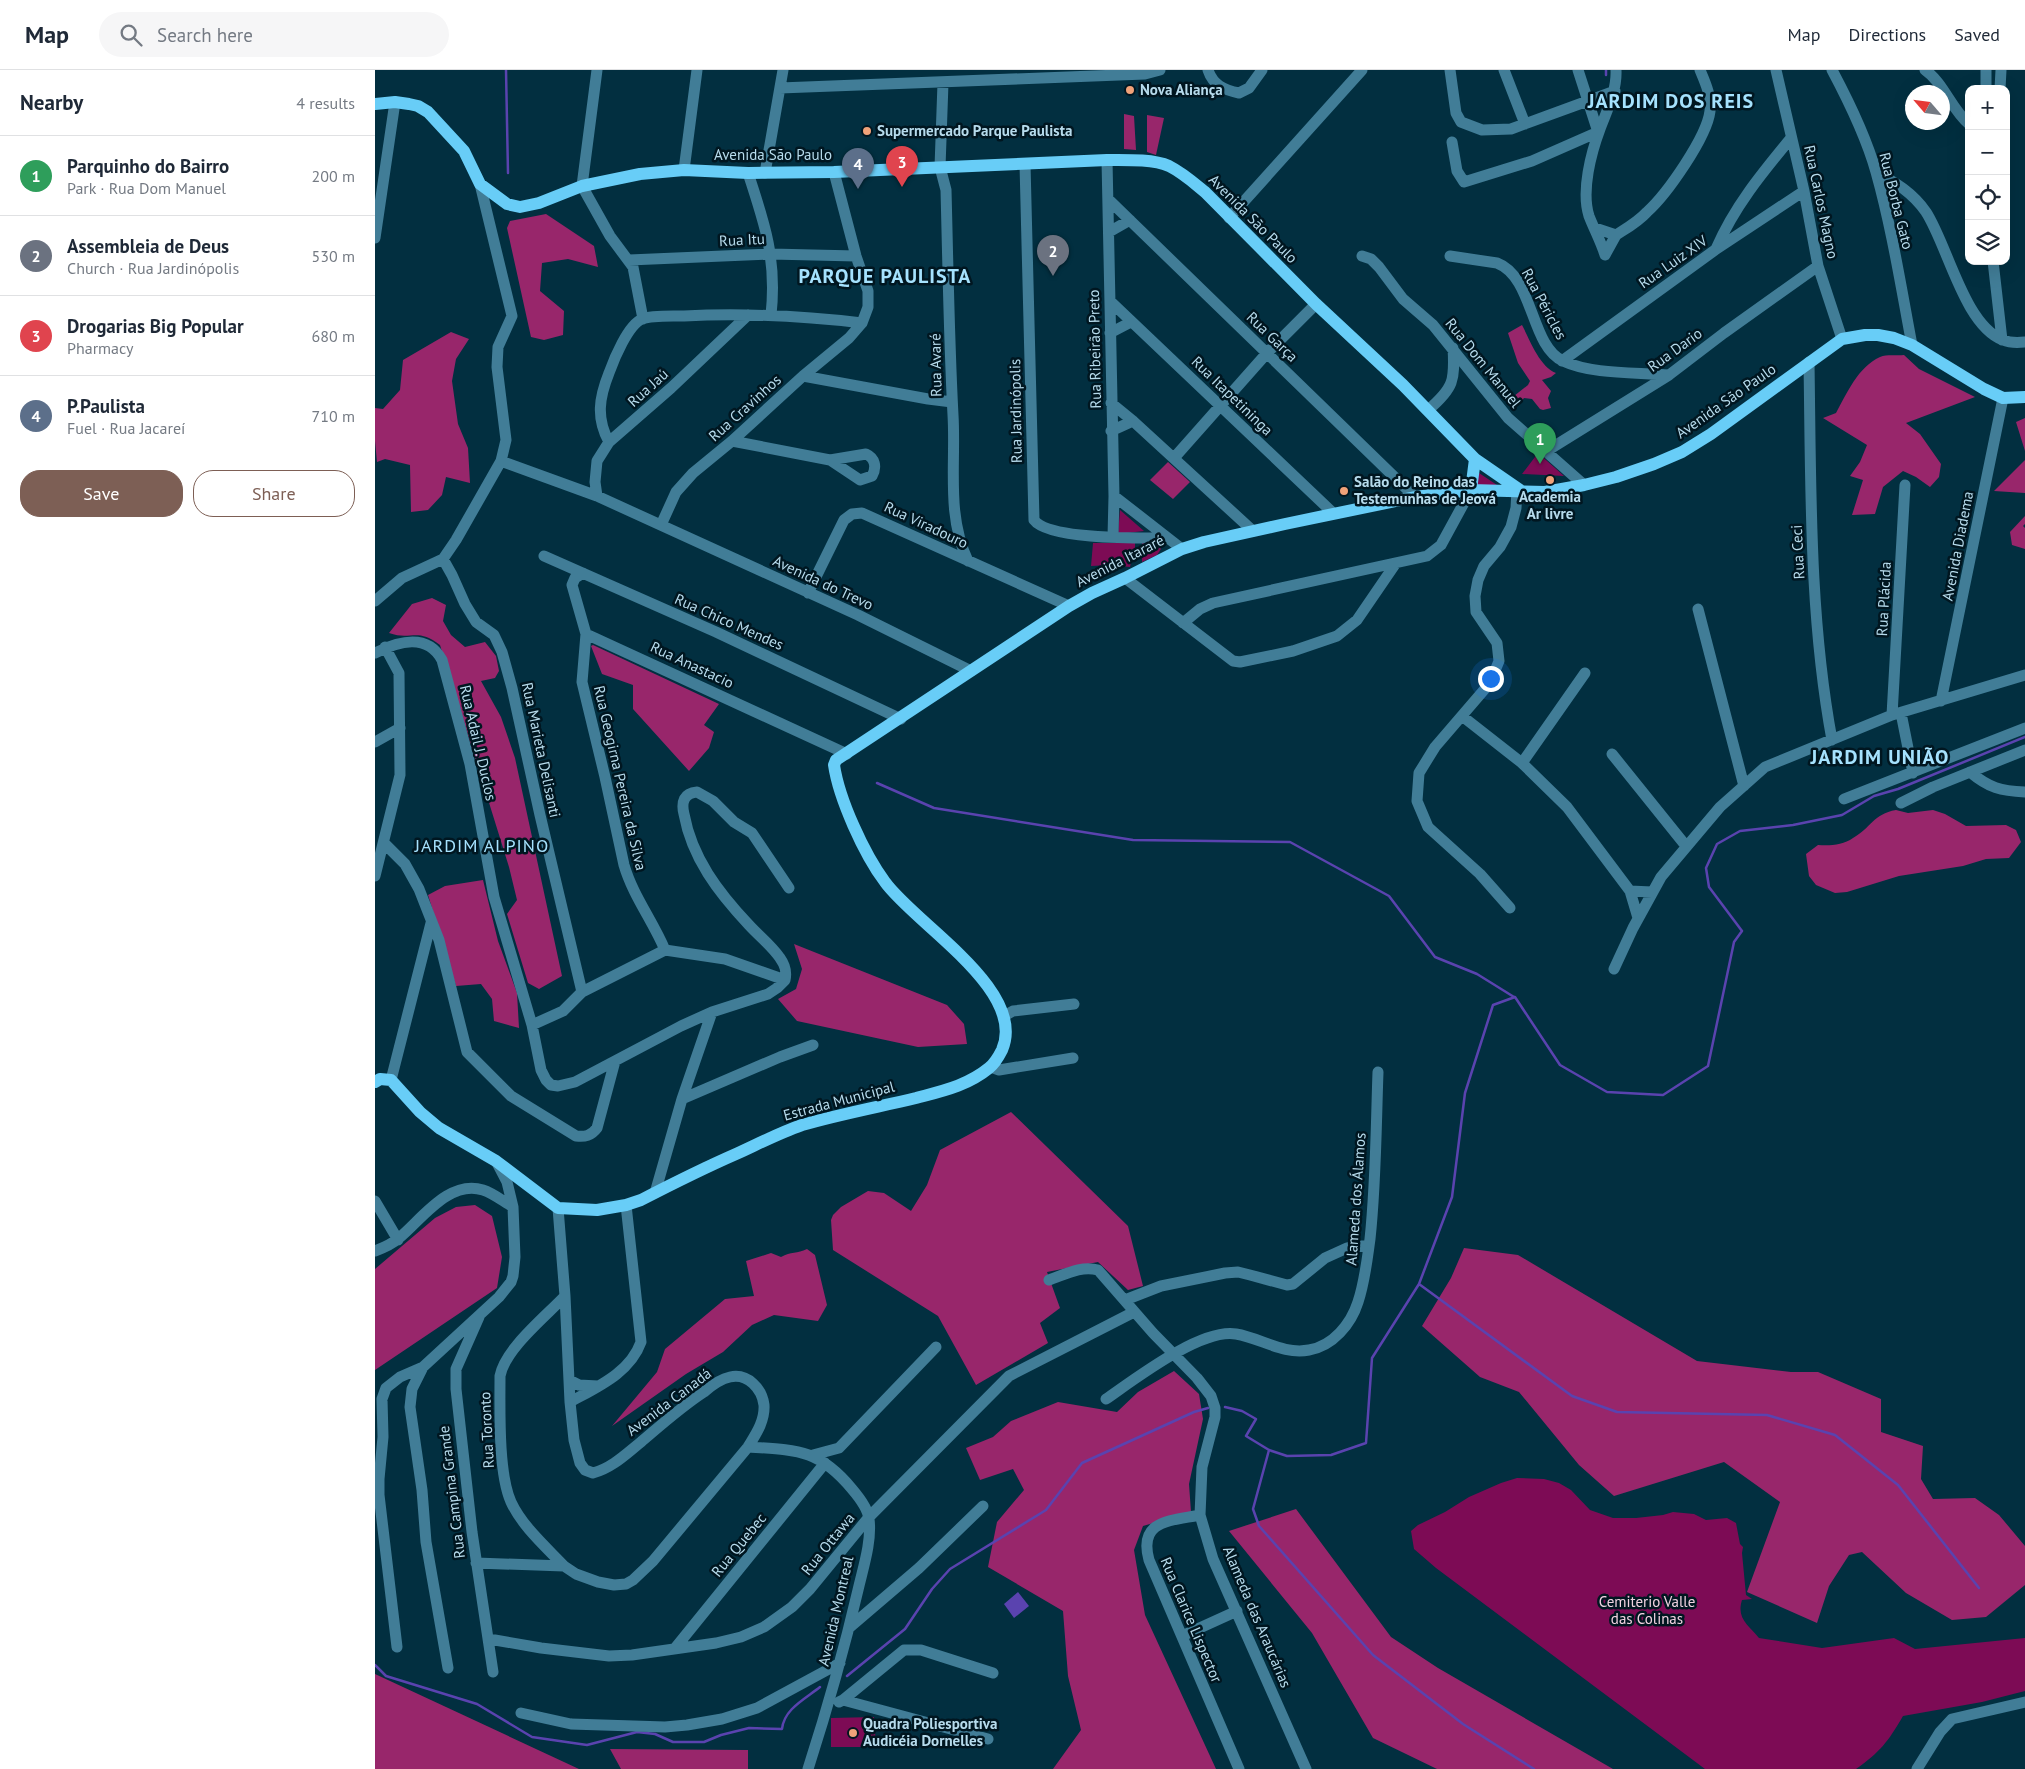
<!DOCTYPE html>
<html lang="en">
<head>
<meta charset="utf-8">
<style>
  :root { --surface:#fff; --page:#f6f6f7; --text:#1f2937; --muted:#747a83; --line:#e0e1e3; --accent:#7d5f55 }
  body { margin:0; font-family:"PT Sans",sans-serif; background:var(--page); color:var(--text) }
  .controls { position:absolute; right:15px; top:15px; display:grid; overflow:hidden; border-radius:10px; box-shadow:0 5px 20px #0002 }
  .controls button { width:45px; height:45px; display:grid; place-items:center; padding:0; border:0; border-bottom:1px solid var(--line); background:var(--surface); color:var(--text); font:25px sans-serif }
  .compass { position:absolute; left:1530px; top:15px; width:45px; height:45px; border-radius:50%; background:var(--surface); box-shadow:0 5px 20px #0002; rotate:298deg }
  .you { position:absolute; left:1115px; top:608px; width:18px; height:18px; margin:-12px; border:4px solid #fff; border-radius:50%; background:#1a73e8; box-shadow:0 0 0 8px #1a73e833 }
  .badge { display:grid; place-items:center; width:32px; height:32px; border-radius:50%; background:var(--accent); color:#fff; font-size:16px; font-weight:700 }
  .pin { position:absolute; translate:-50% -41px; filter:drop-shadow(0 1px 2px #0008) }
  .pin::after { content:''; position:absolute; top:26px; width:18px; height:15px; background:inherit; clip-path:polygon(0 0,100% 0,50% 100%) }
  .list { margin:0; padding:0; list-style:none }
  h2 { display:flex; justify-content:space-between; align-items:center; height:65px; margin:0; padding:0 20px; font-size:21px }
  h2 small { font-size:16px; font-weight:400; color:var(--muted) }
  .list li { display:grid; grid-template-columns:32px 1fr auto; gap:15px; align-items:center; box-sizing:border-box; height:80px; padding:0 20px; border-top:1px solid var(--line) }
  .list b { display:block; font-size:19px; white-space:nowrap }
  .list p { margin:0; font-size:16px; white-space:nowrap; color:var(--muted) }
  .list em { font-size:16px; font-style:normal; color:var(--muted) }
  .actions { display:flex; gap:10px; padding:15px 20px }
  .actions a { flex:1; padding:11px 0; border:1px solid var(--accent); border-radius:20px; text-align:center; font-size:18px; color:var(--accent) }
  .actions .main { background:var(--accent); color:#fff }
  .icon { flex:none; width:28px; height:28px; fill:none; stroke:currentColor; stroke-width:2; stroke-linecap:round; stroke-linejoin:round }
  .map { position:relative; flex:none; width:1650px; height:1699px; overflow:hidden }
  header { display:flex; align-items:center; gap:30px; box-sizing:border-box; height:70px; padding:0 25px; background:var(--surface); border-bottom:1px solid var(--line) }
  header strong { font-size:24px }
  nav { display:flex; gap:28px; margin-inline-start:auto; font-size:18px }
  .search { width:350px; height:45px; background:var(--page); display:flex; align-items:center; gap:12px; box-sizing:border-box; padding:0 18px; border-radius:28px; color:var(--muted); font-size:19px }
  main { display:flex }
  aside { flex:1; background:var(--surface) }
  .map>svg:first-child { display:block }
  .green { fill:#7d0b55 }
  .forest { fill:#98266b }
  .water { fill:#5a43af }
  .lines { fill:none; stroke-linecap:round; stroke-linejoin:round }
  .stream { stroke:#5a43af; stroke-width:2.5 }
  .minor { stroke:#417d97; stroke-width:11 }
  .major { stroke:#68cdf7; stroke-width:12 }
  .poi-dot { fill:#f0a279; stroke:#001620; stroke-width:2 }
  .labels { text-anchor:middle; stroke-width:5; stroke-linejoin:round; paint-order:stroke }
  .poi-label { font-size:15px; font-weight:bold; fill:#b6dbec; stroke:#001620; text-anchor:start }
  .street-label { font-size:15px; fill:#b6dbec; stroke:#001620 }
  .park-label { font-size:15px; fill:#f1d3e1; stroke:#001620 }
  .quarter-label { font-size:18px; letter-spacing:1px; fill:#a5e2fe; stroke:#001620 }
  .district-label { font-size:20px; font-weight:bold; letter-spacing:1px; fill:#a5e2fe; stroke:#001620 }
</style>
</head>
<body>
<header>
<strong>Map</strong>
<div class="search"><svg class="icon" aria-label="search" viewBox="0 0 24 24"><circle cx="10" cy="10" r="6"/><path d="M15 15l6 6"/></svg>Search here</div>
<nav><a>Map</a><a>Directions</a><a>Saved</a></nav>
</header>
<main>
<aside>
<h2>Nearby<small>4 results</small></h2>
<ul class="list">
<li><span class="badge" style="background:#2e9e5b">1</span><div><b>Parquinho do Bairro</b><p>Park · Rua Dom Manuel</p></div><em>200 m</em></li>
<li><span class="badge" style="background:#6b7280">2</span><div><b>Assembleia de Deus</b><p>Church · Rua Jardinópolis</p></div><em>530 m</em></li>
<li><span class="badge" style="background:#e0444e">3</span><div><b>Drogarias Big Popular</b><p>Pharmacy</p></div><em>680 m</em></li>
<li><span class="badge" style="background:#5c6f8a">4</span><div><b>P.Paulista</b><p>Fuel · Rua Jacareí</p></div><em>710 m</em></li>
</ul>
<div class="actions"><a class="main">Save</a><a>Share</a></div>
</aside>
<div class="map">
<svg width="1650" height="1699" viewBox="0 0 1650 1699">
  <rect width="100%" height="100%" fill="#022f40"/>
  <path class="green" d="M1163,383L1189,406L1147,404Z
    M1101,401L1122,415L1101,418Z
    M745,440L769,461L743,464Z
    M767,472L785,476L786,479L782,485L767,492Z
    M718,473H760V492H756L755,497L736,495L716,496Z
    M1142,1408L1169,1409L1184,1413L1196,1420L1215,1440L1238,1448H1261L1288,1445L1298,1442L1319,1444L1331,1450L1352,1448L1361,1453L1365,1474L1368,1477L1367,1483L1371,1525L1377,1529L1367,1530C1361,1549 1374,1555 1384,1568L1447,1578L1519,1568L1540,1579L1650,1568V1621L1607,1632L1528,1646C1513,1672 1505,1682 1481,1699H1330L1061,1498L1039,1479L1036,1461L1043,1455L1070,1442L1094,1427L1126,1413Z
    M499,1647L501,1677H456V1648Z"/>
  <path class="forest" d="M749,44L759,46L761,80L749,79Z
    M772,45L789,48L781,85L772,82Z
    M171,144L219,176L223,197L193,189L167,193L165,221L189,241L188,265L169,270L156,267L132,158L135,151Z
    M1147,255C1155,270 1164,296 1181,303L1176,307L1167,310L1176,321L1173,328L1176,338L1168,340L1165,339L1157,329L1149,328L1145,333L1140,331L1139,326L1153,315L1155,311L1143,293L1133,263Z
    M76,262L94,269L81,289L77,311L83,354L93,378L95,413L71,407L67,425L53,440L36,442L35,395L10,389L2,392L0,371V338L8,339L25,320L28,290Z
    M1529,285L1544,299L1600,327L1531,353L1545,364L1566,394L1564,407L1555,417L1541,407L1528,401L1508,417L1500,444L1477,445L1488,410L1475,406L1485,392L1492,375L1448,348L1461,343C1472,323 1483,297 1505,287C1512,284 1522,286 1529,285Z
    M1650,348V381L1641,352Z
    M1650,390V423L1619,421Z
    M793,392L815,412L798,429L775,410Z
    M1650,446V454L1648,456L1650,458V479L1637,475L1635,462Z
    M57,528L71,535L68,551L76,565L90,577L110,572L121,586L124,601L120,608L106,611L126,647L140,688L187,906L164,919L153,913L132,844L142,830L134,797L65,575C42,557 36,571 14,563L37,534Z
    M218,575L344,634L329,655L339,662L334,678L314,701L258,639V615L227,604L216,576Z
    M1521,740L1533,743L1558,740L1570,744L1591,756L1631,755L1641,760L1646,772L1634,788L1611,789L1588,796L1524,806L1472,822L1460,823L1441,815L1434,806L1431,784L1443,775C1455,776 1468,775 1478,768C1496,758 1498,744 1521,740Z
    M108,810L123,871L142,923L144,958L119,951L117,929L106,914L81,916L53,825L70,816Z
    M419,874L572,935L589,954L592,974L543,977L422,951L403,929L421,919L427,899Z
    M636,1042L753,1156L768,1216L753,1220L723,1192L672,1202L685,1238L665,1253L673,1273L601,1315L563,1246L458,1180L456,1150L458,1145L466,1137L493,1121L509,1123L536,1141L552,1115L565,1080Z
    M100,1135L117,1146L127,1187L122,1218L0,1300V1199L60,1148L81,1137Z
    M1089,1178L1143,1185L1322,1291L1416,1302H1443L1506,1329V1362L1548,1376L1546,1409L1558,1429L1600,1428L1624,1445L1650,1476V1515L1611,1547L1577,1550L1531,1523L1487,1482L1474,1485L1454,1516L1442,1553L1372,1522L1405,1432L1349,1392L1239,1426L1204,1395L1144,1322L1105,1307L1047,1256L1076,1208Z
    M432,1179L440,1185L452,1235L443,1251L399,1245L377,1255L348,1282L311,1304L237,1356L282,1302L290,1279L350,1229L379,1226L371,1191L396,1183L406,1187C416,1181 422,1184 432,1179Z
    M799,1301L824,1324L828,1349L814,1414L816,1442L768,1456L759,1480L770,1545L841,1699H678L706,1660L693,1606L688,1541L613,1497L622,1452L649,1420L638,1399L605,1410L591,1378L618,1367L636,1351L683,1332L742,1342L763,1322Z
    M921,1439L1016,1567L1063,1598L1238,1699H1062L998,1668L937,1563L854,1461Z
    M0,1604L204,1699H0Z
    M235,1679L373,1680V1699H246Z"/>
  <path class="water" d="M643,1522L654,1536L639,1548L629,1534Z"/>
  <g class="lines">
    <path class="stream" d="M131,0L133,103
      M1231,0V5
      M502,713L559,738L758,770L915,772L1014,826L1060,887L1102,904L1139,927
      M1044,1214L1197,1326L1242,1342L1392,1345L1460,1365L1523,1415L1604,1518
      M850,1337L867,1341L881,1349L871,1366L894,1380L912,1386L956,1385L991,1373L997,1288L1044,1214L1077,1127L1090,1023L1118,935L1140,927L1185,995L1232,1022L1288,1025L1333,996L1359,872L1367,861L1334,817L1331,798L1342,774L1365,761L1418,755L1467,745L1499,726L1523,719L1650,667
      M894,1380L878,1439L884,1456L998,1585L1088,1654L1159,1699
      M0,1595L11,1606L102,1634L157,1667L212,1675L262,1662L280,1664L298,1672H329L346,1665L374,1658L407,1659C409,1639 430,1629 445,1617
      M472,1606L530,1559L557,1519L575,1499L671,1440L707,1393L819,1342L833,1338"/>
    <path class="minor" d="M222,0L207,116L235,166L258,197L268,249
      M833,0C838,15 849,20 864,23L874,18L887,0
      M1075,0L1081,43L1086,52L1107,60L1136,59L1240,21
      M1129,0L1150,54
      M1203,0L1223,62
      M1401,0L1429,121L1443,196L1467,269
      M1457,0C1473,30 1492,70 1501,102C1517,159 1526,217 1537,275
      M1550,0C1569,13 1576,39 1594,54
      M568,13L565,97L571,120C573,195 574,270 578,345C581,394 571,445 593,491
      M405,18L770,4L785,0
      M1611,19V0
      M1625,19L1626,0
      M1077,72L1082,101L1089,112L1157,91L1223,62
      M732,90L739,426L738,467
      M650,94L659,450C674,470 766,468 792,468
      M309,100L322,0
      M1501,102C1520,112 1538,123 1551,142C1573,176 1589,255 1628,270C1635,273 1642,273 1650,272
      M373,103C390,154 402,190 396,245
      M390,103L408,0
      M733,129L1040,427
      M854,148L987,0
      M1220,158L1241,165C1252,158 1263,152 1272,142C1292,124 1332,67 1335,41C1337,27 1330,12 1325,0
      M734,162L755,150
      M0,168L20,32
      M1341,179C1359,137 1387,103 1416,68
      M1230,185C1226,172 1219,159 1214,146C1206,121 1216,83 1225,59C1232,40 1242,21 1241,0
      M1230,185L1241,165
      M987,186L996,189L1004,197L1028,229L1058,255L1133,348L1209,415
      M1075,186L1122,193C1159,207 1155,276 1188,291C1218,305 1262,302 1294,305
      M254,190L396,184L481,186
      M1618,191L1627,270
      M735,231L958,443
      M735,263L756,252
      M1187,291L1340,180L1429,121
      M1434,292C1436,418 1434,546 1457,670
      M428,306L553,329L577,332
      M736,333L758,351L878,461
      M1053,340C1079,318 1080,310 1078,278
      M736,361L758,351
      M357,371L455,390L491,384C500,388 502,397 497,406L485,410L455,390
      M234,372C221,348 224,328 234,303C239,289 253,255 267,249C277,245 298,246 309,246C369,243 428,246 487,253
      M1170,382L1294,305L1349,263L1443,196
      M799,388L892,283L941,234
      M126,391L222,426L483,545L596,601
      M222,426L220,412L222,391L234,372L296,318L373,245
      M739,426L807,479
      M286,455L301,422L318,403L357,371L428,306L474,268L487,253L493,237V221L481,186L459,102
      M169,486L341,562L526,649
      M68,489L77,505L90,534L101,552L119,565L127,582L137,618L165,745L207,922
      M208,503L200,508L197,515L211,564L472,684
      M750,508L858,591L865,592L918,581L962,566L982,550L1021,493
      M433,523L469,450L477,444L487,443L694,536
      M0,531L27,508L68,489L81,470L126,391L131,370L122,297L123,277L137,246L105,114
      M1323,539L1369,716
      M808,553L825,539L838,533L1052,486L1066,475L1096,420
      M211,564L207,612L230,707L249,795C258,826 278,851 290,880
      M0,583C24,571 52,563 67,590L95,694L119,827L157,955L166,1000L171,1010L176,1015L183,1016L200,1012L306,956L337,942L393,924L402,918L410,910
      M1566,631L1628,328
      M1526,643L1538,703
      M1517,645L1530,415
      M1087,646L1147,693L1192,737L1255,821
      M0,672L25,658
      M1237,684L1311,776
      M1147,693L1210,603
      M1595,702C1614,718 1626,721 1650,722
      M1469,729L1650,658
      M1526,733L1558,717L1650,680
      M9,773L30,794L44,819L64,870L92,982L136,1026L201,1066C210,1067 216,1066 222,1058L240,991
      M0,806L25,705L24,603L10,577
      M1135,838L1105,804L1053,757L1042,731L1044,703L1060,677L1115,613L1124,591L1122,573L1101,542L1100,526L1103,510L1109,496L1125,477L1136,457L1141,438L1142,420
      M1263,848L1255,821L1277,822
      M290,880L350,889L410,910
      M1239,899L1258,858L1286,807L1345,737L1390,697L1517,645L1650,605
      M410,910C412,901 410,895 405,888C397,876 384,866 374,855C343,822 317,788 309,744C306,732 309,723 322,722L338,731L359,752L377,763L414,818
      M629,946L638,941L699,934
      M157,955L188,941L207,922L290,880
      M616,997L624,1000L698,988
      M16,1010L56,853
      M307,1029L405,987L438,975
      M280,1123L307,1029L337,942
      M0,1131L23,1170
      M0,1181C8,1178 17,1174 24,1168C46,1150 74,1109 108,1120C118,1123 129,1132 138,1137
      M674,1210C689,1205 706,1195 723,1200L778,1263L822,1308L836,1326L840,1338V1347L827,1397L825,1445L838,1489L931,1699
      M750,1230L786,1216L850,1203L863,1202L875,1205L912,1215L918,1214L950,1188L972,1178L994,1175
      M104,1247L81,1299V1319L97,1462L118,1602
      M48,1297L37,1319L35,1337L47,1420L51,1472L73,1598
      M194,1310L204,1315L223,1316
      M731,1329C760,1309 826,1258 861,1264C886,1268 908,1285 934,1280C958,1276 976,1254 983,1232C990,1211 992,1190 995,1169C1001,1113 1001,1057 1003,1002
      M195,1332C222,1317 255,1303 266,1272L251,1135
      M373,1377C422,1380 444,1379 477,1419C483,1426 493,1439 494,1449C497,1471 488,1498 483,1520C469,1580 452,1640 433,1699
      M438,1385L464,1378L561,1277
      M825,1445C795,1451 763,1450 774,1490L864,1699
      M101,1493L189,1496L201,1504L223,1512L239,1515L251,1514L258,1510L278,1491L373,1377C381,1364 390,1351 389,1335C387,1319 373,1303 355,1307C345,1309 336,1316 329,1322C306,1337 286,1355 266,1372C251,1384 237,1398 218,1403L210,1400L205,1393L199,1370L195,1332L190,1226L183,1138
      M189,1496C171,1477 147,1456 136,1432C123,1403 125,1339 125,1306C130,1279 170,1247 190,1226
      M475,1557L544,1498L608,1436
      M807,1566L862,1541
      M114,1569L166,1578L234,1586L257,1585L341,1573L366,1567L389,1557L417,1537L435,1519L494,1447L634,1306L759,1242
      M22,1577L4,1425V1409L8,1367L7,1329L11,1318L25,1307L48,1297L124,1227L136,1212L138,1206L140,1187L138,1137L132,1112L121,1091
      M301,1577L450,1393
      M468,1630L529,1580H546L618,1603
      M464,1632L468,1630L613,1669
      M146,1643L196,1654L290,1657L312,1655L347,1649L382,1638L465,1593
      M1542,1699L1565,1662L1577,1649L1650,1632"/>
    <path class="major" d="M0,34L20,32L34,34L43,36L53,42L89,81L105,114L132,134L145,137L164,133L207,116L265,104L309,100L373,103L459,102L732,90C750,90 778,89 794,96C808,103 819,113 830,122L941,234L1028,315L1100,389L1145,420
      M1096,420L1100,389
      M0,1012L5,1009L16,1010L45,1042L64,1058L121,1091L183,1138L222,1140L251,1135L266,1130C297,1114 329,1098 361,1084C383,1074 404,1063 427,1055C465,1044 503,1037 541,1028C567,1021 592,1016 614,998C619,994 624,986 627,980C653,920 540,854 510,812C489,784 464,729 459,695L461,690L694,536L717,523L750,508L807,479L829,472L910,454L1040,427L1096,420L1170,422L1209,415L1241,407L1279,394L1307,382L1336,364L1467,269L1490,265H1503L1519,268L1537,275L1609,319L1628,328L1650,327"/>
  </g>
  <g class="poi-dot">
    <circle cx="755" cy="20" r="5"/>
    <circle cx="492" cy="61" r="5"/>
    <circle cx="1175" cy="410" r="5"/>
    <circle cx="969" cy="421" r="5"/>
    <circle cx="478" cy="1663" r="5"/>
  </g>
  <g class="labels">
    <g class="poi-label">
      <text x="765" y="25">Nova Aliança</text>
      <text x="502" y="66">Supermercado Parque Paulista</text>
      <text x="979" y="417">Salão do Reino das<tspan x="979" dy="17">Testemunhas de Jeová</tspan></text>
      <text x="1175" y="432" text-anchor="middle">Academia<tspan x="1175" dy="17">Ar livre</tspan></text>
      <text x="488" y="1659">Quadra Poliesportiva<tspan x="488" dy="17">Audicéia Dornelles</tspan></text>
    </g>
    <g class="street-label">
      <text x="398" y="90">Avenida São Paulo</text>
      <text transform="translate(1521 131) rotate(76)" y="5">Rua Borba Gato</text>
      <text transform="translate(1446 132) rotate(78)" y="5">Rua Carlos Magno</text>
      <text transform="translate(878 149) rotate(45)" y="5">Avenida São Paulo</text>
      <text transform="translate(367 170) rotate(-3)" y="5">Rua Itu</text>
      <text transform="translate(1298 192) rotate(-35)" y="5">Rua Luiz XIV</text>
      <text transform="translate(1169 234) rotate(62)" y="5">Rua Péricles</text>
      <text transform="translate(897 267) rotate(44)" y="5">Rua Garça</text>
      <text transform="translate(720 279) rotate(-91)" y="5">Rua Ribeirão Preto</text>
      <text transform="translate(1300 280) rotate(-36)" y="5">Rua Dario</text>
      <text transform="translate(1108 293) rotate(51)" y="5">Rua Dom Manuel</text>
      <text transform="translate(561 295) rotate(-91)" y="5">Rua Avaré</text>
      <text transform="translate(273 318) rotate(-42)" y="5">Rua Jaú</text>
      <text transform="translate(857 326) rotate(44)" y="5">Rua Itapetininga</text>
      <text transform="translate(1351 331) rotate(-35)" y="5">Avenida São Paulo</text>
      <text transform="translate(370 338) rotate(-42)" y="5">Rua Cravinhos</text>
      <text transform="translate(641 341) rotate(-91)" y="5">Rua Jardinópolis</text>
      <text transform="translate(551 455) rotate(25)" y="5">Rua Viradouro</text>
      <text transform="translate(1583 476) rotate(-79)" y="5">Avenida Diadema</text>
      <text transform="translate(1423 482) rotate(-93)" y="5">Rua Ceci</text>
      <text transform="translate(745 491) rotate(-27)" y="5">Avenida Itararé</text>
      <text transform="translate(448 513) rotate(25)" y="5">Avenida do Trevo</text>
      <text transform="translate(1509 529) rotate(-87)" y="5">Rua Plácida</text>
      <text transform="translate(354 552) rotate(24)" y="5">Rua Chico Mendes</text>
      <text transform="translate(317 595) rotate(25)" y="5">Rua Anastacio</text>
      <text transform="translate(103 673) rotate(77)" y="5">Rua Adail J. Duclos</text>
      <text transform="translate(166 680) rotate(78)" y="5">Rua Marieta Delisanti</text>
      <text transform="translate(245 708) rotate(77)" y="5">Rua Geogirna Pereira da Silva</text>
      <text transform="translate(464 1031) rotate(-15)" y="5">Estrada Municipal</text>
      <text transform="translate(981 1129) rotate(-86)" y="5">Alameda dos Álamos</text>
      <text transform="translate(294 1332) rotate(-37)" y="5">Avenida Canadá</text>
      <text transform="translate(112 1360) rotate(-93)" y="5">Rua Toronto</text>
      <text transform="translate(77 1422) rotate(-97)" y="5">Rua Campina Grande</text>
      <text transform="translate(453 1474) rotate(-51)" y="5">Rua Ottawa</text>
      <text transform="translate(364 1475) rotate(-51)" y="5">Rua Quebec</text>
      <text transform="translate(461 1541) rotate(-77)" y="5">Avenida Montreal</text>
      <text transform="translate(882 1547) rotate(67)" y="5">Alameda das Araucárias</text>
      <text transform="translate(816 1550) rotate(67)" y="5">Rua Clarice Lispector</text>
    </g>
    <g class="park-label">
      <text x="1272" y="1537">Cemiterio Valle<tspan x="1272" dy="17">das Colinas</tspan></text>
    </g>
    <g class="quarter-label">
      <text x="107" y="782">JARDIM ALPINO</text>
    </g>
    <g class="district-label">
      <text x="1296" y="38">JARDIM DOS REIS</text>
      <text x="510" y="213">PARQUE PAULISTA</text>
      <text x="1505" y="694">JARDIM UNIÃO</text>
    </g>
  </g>
</svg>
<div class="controls">
<button>+</button>
<button>−</button>
<button><svg class="icon" aria-label="locate" viewBox="0 0 24 24"><circle cx="12" cy="12" r="6"/><path d="M12 2v4M12 18v4M2 12h4M18 12h4"/></svg></button>
<button><svg class="icon" aria-label="layers" viewBox="0 0 24 24"><path d="M12 4l9 5-9 5-9-5zM3 14l9 5 9-5"/></svg></button>
</div>
<svg class="compass" viewBox="-18 -18 36 36"><path d="M0-13l5 13h-10z" fill="#e53935"/><path d="M0 13l5-13h-10z" fill="#747a83"/></svg>
<div class="you"></div>
<div class="pin badge" style="left:1165px;top:394px;background:#2e9e5b">1</div>
<div class="pin badge" style="left:678px;top:206px;background:#6b7280">2</div>
<div class="pin badge" style="left:527px;top:117px;background:#e0444e">3</div>
<div class="pin badge" style="left:483px;top:119px;background:#5c6f8a">4</div>
</div>
</main>
</body>
</html>
